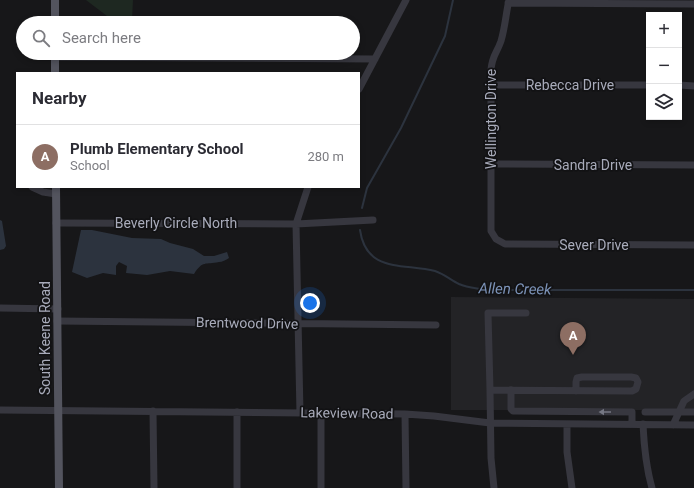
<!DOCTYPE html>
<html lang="en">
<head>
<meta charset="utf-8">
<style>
  :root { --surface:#fff; --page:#f7f7f7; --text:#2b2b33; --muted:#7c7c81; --line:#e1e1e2; --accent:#8a792e }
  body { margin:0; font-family:Roboto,sans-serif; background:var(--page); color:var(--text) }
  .controls { position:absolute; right:12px; top:12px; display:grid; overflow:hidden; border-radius:0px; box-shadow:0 2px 6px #0003 }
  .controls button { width:36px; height:36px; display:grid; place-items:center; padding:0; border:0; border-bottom:1px solid var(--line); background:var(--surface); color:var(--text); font:20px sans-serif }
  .you { position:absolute; left:310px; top:303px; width:14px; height:14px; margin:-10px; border:3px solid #fff; border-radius:50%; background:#1a73e8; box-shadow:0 0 0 6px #1a73e833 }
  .badge { display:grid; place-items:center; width:26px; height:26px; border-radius:50%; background:var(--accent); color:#fff; font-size:13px; font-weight:700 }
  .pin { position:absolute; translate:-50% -33px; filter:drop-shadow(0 1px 2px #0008) }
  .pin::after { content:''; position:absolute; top:21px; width:14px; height:12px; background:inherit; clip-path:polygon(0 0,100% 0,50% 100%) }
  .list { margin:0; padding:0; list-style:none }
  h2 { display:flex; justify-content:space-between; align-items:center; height:52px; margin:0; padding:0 16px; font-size:17px }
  h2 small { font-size:13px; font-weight:400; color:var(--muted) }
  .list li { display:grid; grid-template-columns:26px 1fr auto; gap:12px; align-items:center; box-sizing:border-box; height:64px; padding:0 16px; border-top:1px solid var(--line) }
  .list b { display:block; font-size:15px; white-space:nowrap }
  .list p { margin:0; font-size:13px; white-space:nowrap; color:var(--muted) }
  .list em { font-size:13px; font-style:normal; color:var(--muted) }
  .icon { flex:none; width:22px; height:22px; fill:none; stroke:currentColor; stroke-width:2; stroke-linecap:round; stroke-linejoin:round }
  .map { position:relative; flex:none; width:694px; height:488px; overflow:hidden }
  .search { position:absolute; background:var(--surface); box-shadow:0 2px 6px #0003; left:16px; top:16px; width:344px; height:44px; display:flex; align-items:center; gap:10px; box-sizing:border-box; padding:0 14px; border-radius:22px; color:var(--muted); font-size:15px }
  .panel { position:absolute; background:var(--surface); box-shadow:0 2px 6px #0003; left:16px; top:72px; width:344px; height:116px; border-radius:0px }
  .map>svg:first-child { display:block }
  .built { fill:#232326 }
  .green { fill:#1e2821 }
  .water { fill:#2c333e }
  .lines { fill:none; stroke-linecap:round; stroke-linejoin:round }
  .stream { stroke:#2c333e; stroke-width:2 }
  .minor { stroke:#37373f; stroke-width:7 }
  .major { stroke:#53545e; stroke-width:8 }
  .oneway { fill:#757783 }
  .labels { text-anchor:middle; stroke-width:3.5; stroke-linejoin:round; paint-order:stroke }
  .street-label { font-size:14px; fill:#a8abba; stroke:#121214 }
  .water-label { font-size:15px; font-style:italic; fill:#7c93b8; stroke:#121214 }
</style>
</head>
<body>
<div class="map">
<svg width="694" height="488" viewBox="0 0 694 488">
  <rect width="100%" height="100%" fill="#171719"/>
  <path class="built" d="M451,297L694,299V410H451Z"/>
  <path class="green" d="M86,0H133L132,21L107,16Z"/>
  <path class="water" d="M0,220L2,221L6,246L4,249L0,250Z
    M81,230H92L132,238L161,239L170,243L193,249L204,256H214L227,252L229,258C226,260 222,262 219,262C205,265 203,260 194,274L170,271L147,275L126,273L127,266L119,262L116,266V275L103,273L87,278L72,272Z"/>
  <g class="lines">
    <path class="stream" d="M362,208L367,188L401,128L445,36L453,0
      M360,230C366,273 403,263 435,271C444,274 451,280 459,284C468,288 477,288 486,290H694"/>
    <path class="minor" d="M509,0C506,13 505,28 501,41C497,53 492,55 491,70V231L496,239L505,244L694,245
      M508,3L694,4
      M55,57L375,59
      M491,85H649
      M679,85L694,86
      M359,89L406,0
      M491,164L694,165
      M32,187L43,192L56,194
      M56,223L296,224L373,220
      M0,308L58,309
      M57,321L436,325
      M490,390L488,313H526
      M511,390V409L513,411L632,412V424
      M0,410L405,414L434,416L490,423L694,425
      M153,411L154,488
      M237,412V488
      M645,412H679L684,401L694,394
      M300,413L296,224L308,187
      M321,413V488
      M405,414L406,488
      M567,424V452L572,488
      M643,424C644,446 646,467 652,488
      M673,425L679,412H694
      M494,488L491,458L490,390C537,390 584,391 632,391L636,389L638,382L636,378L631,377H582L577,378L576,382V391"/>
    <path class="major" d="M55,0V23
      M55,53V73
      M56,187L59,488"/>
  </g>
  <defs><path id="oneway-solid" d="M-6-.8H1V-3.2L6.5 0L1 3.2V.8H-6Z"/></defs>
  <use class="oneway" href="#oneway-solid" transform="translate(605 412) rotate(-180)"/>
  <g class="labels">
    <g class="street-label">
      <text x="570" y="90">Rebecca Drive</text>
      <text transform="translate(491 119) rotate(-90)" y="5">Wellington Drive</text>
      <text x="593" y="170">Sandra Drive</text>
      <text x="176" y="228">Beverly Circle North</text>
      <text x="594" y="250">Sever Drive</text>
      <text transform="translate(247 323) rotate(1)" y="5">Brentwood Drive</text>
      <text transform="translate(45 338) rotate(-90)" y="5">South Keene Road</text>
      <text transform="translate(347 413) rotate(1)" y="5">Lakeview Road</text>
    </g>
    <g class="water-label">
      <text transform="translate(515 289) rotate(1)" y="5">Allen Creek</text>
    </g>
  </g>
</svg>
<div class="controls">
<button>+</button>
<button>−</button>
<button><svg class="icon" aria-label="layers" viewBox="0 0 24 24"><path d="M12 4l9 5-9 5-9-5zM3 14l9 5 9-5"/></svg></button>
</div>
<div class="you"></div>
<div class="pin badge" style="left:573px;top:355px;background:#8d6e63">A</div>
<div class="search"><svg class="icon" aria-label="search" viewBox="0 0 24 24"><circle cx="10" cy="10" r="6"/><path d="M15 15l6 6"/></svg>Search here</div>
<section class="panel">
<h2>Nearby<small></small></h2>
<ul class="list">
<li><span class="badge" style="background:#8d6e63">A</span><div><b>Plumb Elementary School</b><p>School</p></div><em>280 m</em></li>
</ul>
</section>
</div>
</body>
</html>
